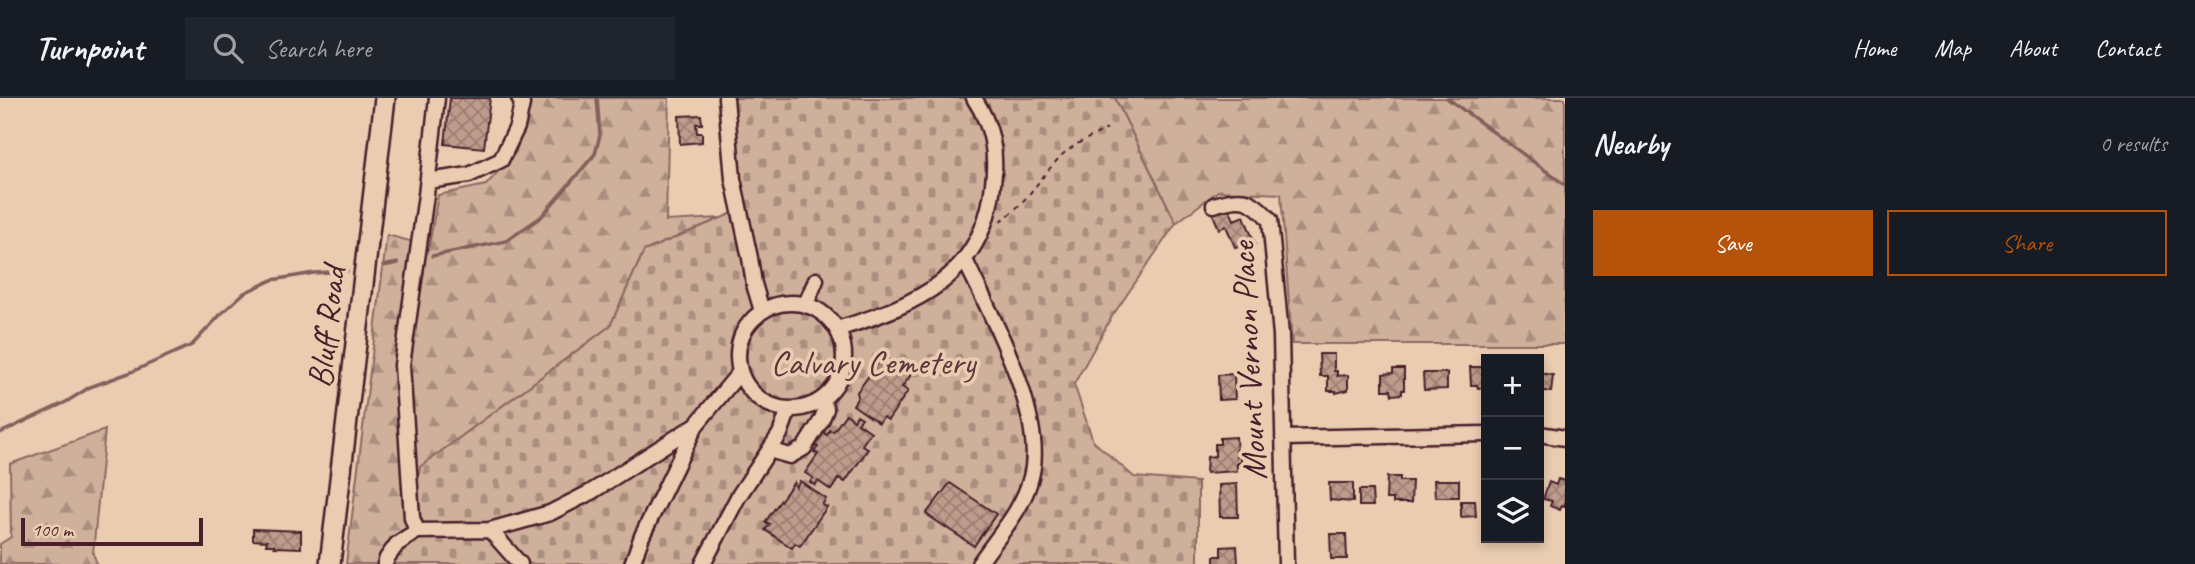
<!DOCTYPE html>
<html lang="en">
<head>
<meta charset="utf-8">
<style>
  :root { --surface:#171b24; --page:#20242c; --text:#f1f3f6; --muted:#9ea1a6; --line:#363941; --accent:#b45309 }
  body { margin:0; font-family:Caveat,sans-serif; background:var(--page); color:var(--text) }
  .controls { position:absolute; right:21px; bottom:21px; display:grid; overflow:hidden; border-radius:0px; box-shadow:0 4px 10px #0003 }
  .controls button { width:63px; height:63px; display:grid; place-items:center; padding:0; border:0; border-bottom:2px solid var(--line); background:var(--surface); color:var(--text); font:35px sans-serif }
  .scale { position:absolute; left:21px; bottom:18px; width:182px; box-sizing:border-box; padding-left:7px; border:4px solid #4a1f2b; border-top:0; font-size:19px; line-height:24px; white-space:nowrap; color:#4a1f2b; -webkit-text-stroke:5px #eacdb1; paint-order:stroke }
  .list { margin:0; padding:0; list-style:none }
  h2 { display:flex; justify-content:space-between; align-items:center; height:91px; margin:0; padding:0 28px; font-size:30px }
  h2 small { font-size:23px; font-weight:400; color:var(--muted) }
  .actions { display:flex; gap:14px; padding:21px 28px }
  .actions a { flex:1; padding:16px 0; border:2px solid var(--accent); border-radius:0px; text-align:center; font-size:24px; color:var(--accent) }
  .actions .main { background:var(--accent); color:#fff }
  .icon { flex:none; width:38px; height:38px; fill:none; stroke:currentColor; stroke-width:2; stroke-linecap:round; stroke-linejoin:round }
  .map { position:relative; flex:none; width:1565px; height:466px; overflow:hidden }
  header { display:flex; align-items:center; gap:42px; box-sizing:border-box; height:98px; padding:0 35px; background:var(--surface); border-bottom:2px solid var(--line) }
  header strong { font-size:33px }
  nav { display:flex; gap:38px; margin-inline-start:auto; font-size:24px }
  .search { width:490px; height:63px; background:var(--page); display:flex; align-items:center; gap:18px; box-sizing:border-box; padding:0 24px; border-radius:0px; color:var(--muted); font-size:26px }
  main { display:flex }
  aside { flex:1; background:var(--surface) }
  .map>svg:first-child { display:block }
  .forest { fill:url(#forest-firs); stroke:#8c6863; stroke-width:2 }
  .cemetery { fill:url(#cemetery-stones); stroke:#8c6863; stroke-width:2 }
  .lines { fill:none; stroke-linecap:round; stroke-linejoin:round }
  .stream { stroke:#845f5c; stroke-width:3.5 }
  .building { fill:url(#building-cross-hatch); stroke:#4a1f2b; stroke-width:2 }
  .minor-casing { stroke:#4a1f2b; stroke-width:19 }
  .major-casing { stroke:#4a1f2b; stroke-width:24 }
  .path { stroke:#4a1f2b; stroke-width:2; stroke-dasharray:5 5; stroke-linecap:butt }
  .minor { stroke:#eacdb1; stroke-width:14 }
  .major { stroke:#eacdb1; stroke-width:19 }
  .labels { text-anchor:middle; stroke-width:7; stroke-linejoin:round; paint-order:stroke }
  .street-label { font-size:35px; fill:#4a1f2b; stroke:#eacdb1 }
  .park-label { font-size:35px; fill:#5e353c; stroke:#eacdb1 }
</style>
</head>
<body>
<header>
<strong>Turnpoint</strong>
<div class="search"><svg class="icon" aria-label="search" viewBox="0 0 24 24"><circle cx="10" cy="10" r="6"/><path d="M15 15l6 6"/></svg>Search here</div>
<nav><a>Home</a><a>Map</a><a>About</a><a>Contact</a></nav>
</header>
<main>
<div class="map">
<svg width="1565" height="466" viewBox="0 0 1565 466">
  <defs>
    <pattern id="forest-firs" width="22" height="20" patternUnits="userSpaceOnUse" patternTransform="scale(1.75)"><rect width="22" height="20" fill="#cfb19b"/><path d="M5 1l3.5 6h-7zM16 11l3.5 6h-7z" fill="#aa8f7f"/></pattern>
    <pattern id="cemetery-stones" width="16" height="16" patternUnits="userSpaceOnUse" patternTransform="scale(1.75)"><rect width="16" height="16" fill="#cfb19b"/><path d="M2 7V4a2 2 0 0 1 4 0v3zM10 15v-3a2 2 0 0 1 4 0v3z" fill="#aa8f7f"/></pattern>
    <pattern id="building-cross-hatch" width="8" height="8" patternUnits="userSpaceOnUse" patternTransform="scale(1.75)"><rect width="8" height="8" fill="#bd9c8c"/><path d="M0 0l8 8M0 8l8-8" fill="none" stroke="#9c7f73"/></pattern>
  </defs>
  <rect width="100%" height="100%" fill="#eacdb1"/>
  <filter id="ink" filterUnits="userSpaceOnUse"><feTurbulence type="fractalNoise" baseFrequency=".0143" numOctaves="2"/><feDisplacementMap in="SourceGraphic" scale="14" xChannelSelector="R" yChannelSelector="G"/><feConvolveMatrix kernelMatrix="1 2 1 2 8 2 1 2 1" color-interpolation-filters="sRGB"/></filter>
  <g filter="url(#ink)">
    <path class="forest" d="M528,0H669L666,123L721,120L644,153L610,228L420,369L409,441L387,466H346L387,137L429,148L438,97L486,87L516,54Z
      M1115,0H1565V246H1292L1281,96L1218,93L1176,125Z
      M105,332L93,455L97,466H0V446L11,439L10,366Z"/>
    <path class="cemetery" d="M727,0H1115L1176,125L1111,220L1074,286L1093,343L1134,379L1198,384V466H387L409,441L420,369L610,228L644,153L740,112Z"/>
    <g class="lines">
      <path class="stream" d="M1447,0L1565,87
        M432,158L506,143L541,119L595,56L600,37L597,0
        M383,168L398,165
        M0,335L66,304L90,289L129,275L192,247L221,216L244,195L272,182L314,175L347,173"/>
    </g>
    <path class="building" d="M450,0H490L484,50L445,46Z
      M701,17L702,26H696L697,35H702V44L680,46L679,18Z
      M1228,107L1234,122L1244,118L1255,146L1245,150L1243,147L1235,149L1226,128L1219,131L1212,114Z
      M1319,256H1334V273H1337V278L1348,277V292L1336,295V293H1328V278H1320Z
      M886,260L911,277L902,289L908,293L888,322L883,319L879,325L853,307L858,299L857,294L879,264Z
      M1470,269H1486V290H1478L1477,287H1471Z
      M1393,271H1404V292H1402V296L1392,297L1391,292H1383V276L1393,275Z
      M1423,275H1447V291L1424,292Z
      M1539,275L1553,277L1551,294L1539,292Z
      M1234,276L1235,301L1219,302L1218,277Z
      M846,316L854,322L857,317L862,320L858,325L871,334L862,347L868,351L845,384L839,380L831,392L818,383L815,387L810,384L813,380L805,375L818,356L814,354L818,349L811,344L820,332L827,337L830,332L833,334Z
      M1236,339L1237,358H1241V365H1237V373L1206,375L1207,359L1215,358V346H1220V340Z
      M1387,379H1400V383H1412L1411,405H1393V401H1386Z
      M1558,381L1565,383V408L1562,407L1560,412L1550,408L1552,403L1543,401L1549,384L1556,387Z
      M1434,382H1459V399H1435Z
      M800,383L826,401L822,407L827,409L800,448L795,445L792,450L765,432L770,426L765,424L794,384L796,389Z
      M950,385L996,416L974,448L926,416Z
      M1329,385H1353V404L1330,402Z
      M1237,386L1238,419H1220L1219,387Z
      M1359,392H1372L1373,408H1359Z
      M1461,403H1475L1476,418L1461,419Z
      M253,431L301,433V450L274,449V447H266L267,443L253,442Z
      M1330,436H1346L1347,461H1331Z
      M1237,448L1238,466H1214V458H1221V449Z"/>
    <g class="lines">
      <g class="minor-casing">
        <path id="minor" d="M726,0L733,81L750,160L754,186L762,213
          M428,83L469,77L501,62L517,29L522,6L519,0
          M1214,107C1242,98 1251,100 1270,122L1281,237L1286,466
          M965,162C991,217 1047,319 1031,379C1023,412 997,439 979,466
          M738 258a53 53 0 1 1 106 0a53 53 0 1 1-106 0Z
          M806,206L816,182
          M837,231C917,207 984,178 993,86C997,53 992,28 974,0
          M1539,336L1565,340
          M1283,340L1486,336
          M769,352L790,358L804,350L821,323L826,311L822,301
          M490,432L520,466
          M417,433L412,420L402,267L426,97L437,0
          M385,466L387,460L397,446L417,433L490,432L550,415L591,394L696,327L740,274
          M632,466L642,438L695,329
          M703,466L738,399L780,336L789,311"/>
      </g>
      <g class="major-casing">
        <path id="major" d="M330,466L385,0"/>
      </g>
      <path class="path" d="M1000,123C1024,108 1040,80 1060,59C1073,46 1091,39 1107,31"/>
      <use href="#minor" class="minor"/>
      <use href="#major" class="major"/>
    </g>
  </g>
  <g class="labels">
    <g class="street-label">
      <text transform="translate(326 229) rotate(-83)" y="12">Bluff Road</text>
      <text transform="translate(1248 263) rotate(-93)" y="12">Mount Vernon Place</text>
    </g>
    <g class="park-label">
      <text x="873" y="276">Calvary Cemetery</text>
    </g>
  </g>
</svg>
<div class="controls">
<button>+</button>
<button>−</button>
<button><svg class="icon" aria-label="layers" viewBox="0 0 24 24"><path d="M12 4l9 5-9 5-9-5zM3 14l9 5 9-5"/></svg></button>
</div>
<div class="scale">100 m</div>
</div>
<aside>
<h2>Nearby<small>0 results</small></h2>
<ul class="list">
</ul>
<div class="actions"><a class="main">Save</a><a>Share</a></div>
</aside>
</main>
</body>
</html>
